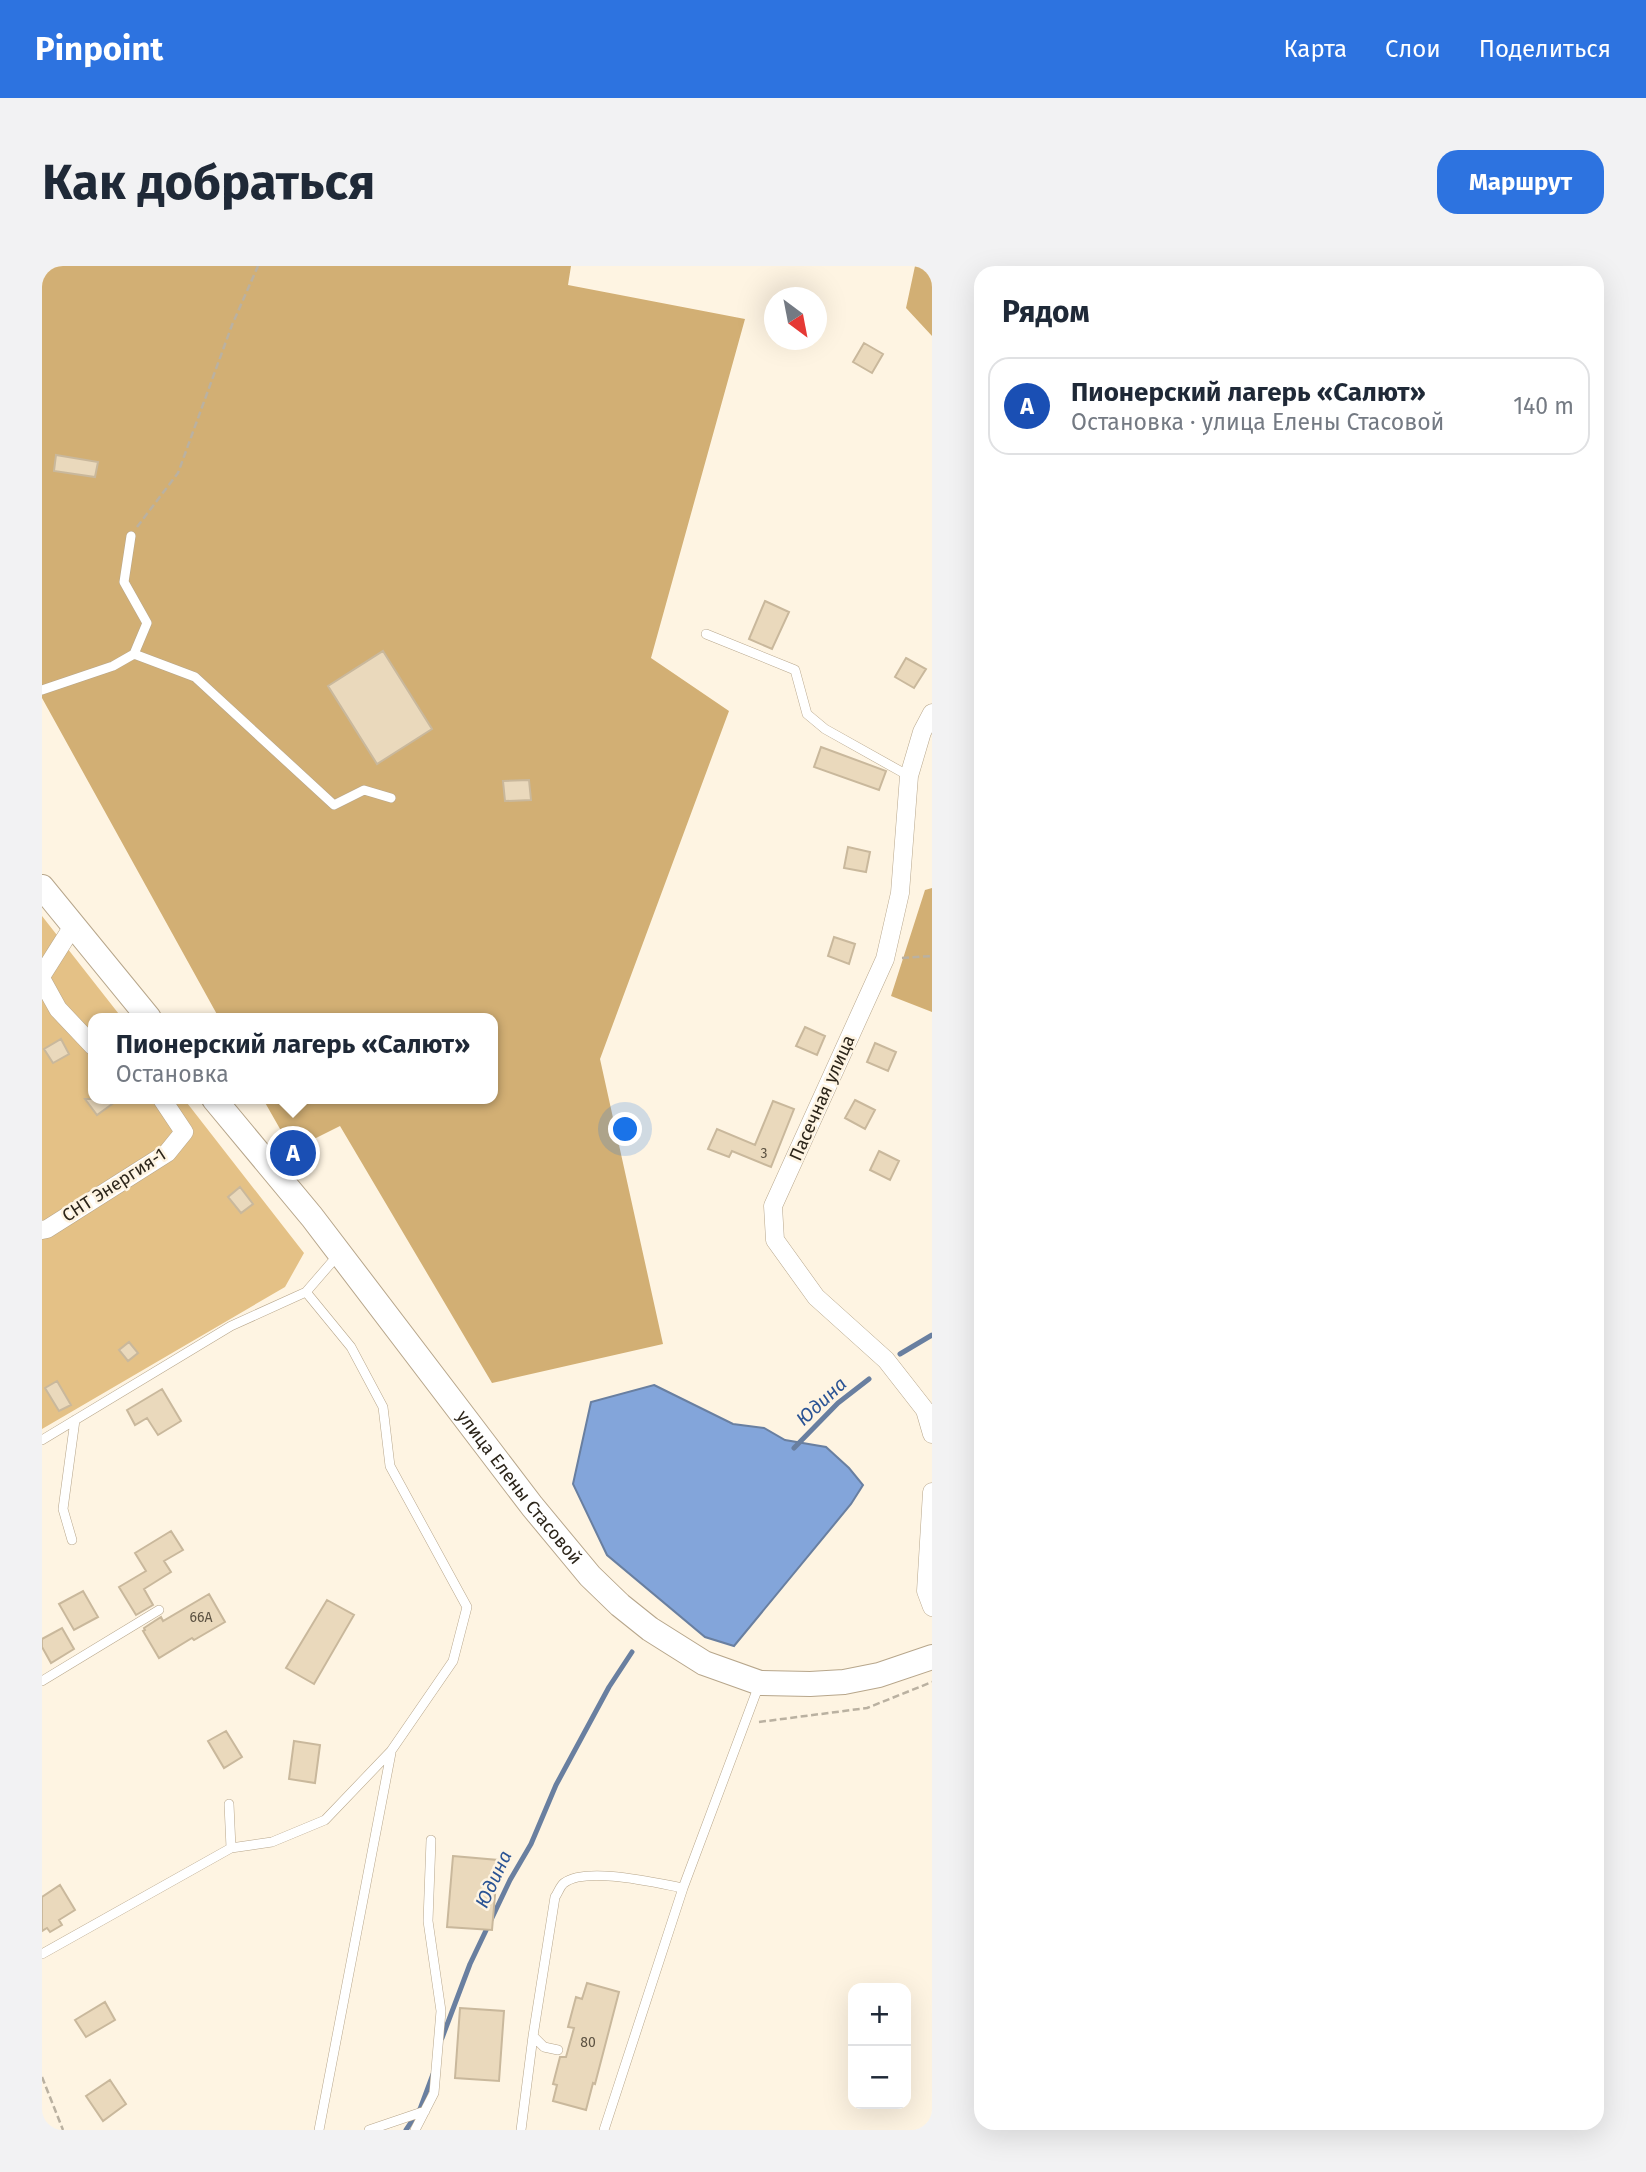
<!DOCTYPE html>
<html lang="ru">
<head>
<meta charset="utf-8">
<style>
  :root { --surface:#fff; --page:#f2f2f3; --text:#1f2937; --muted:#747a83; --line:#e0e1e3; --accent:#2d73e0 }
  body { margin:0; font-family:"Fira Sans",sans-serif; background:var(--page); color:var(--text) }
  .controls { position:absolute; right:21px; bottom:21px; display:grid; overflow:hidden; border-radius:14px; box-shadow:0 7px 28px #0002 }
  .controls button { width:63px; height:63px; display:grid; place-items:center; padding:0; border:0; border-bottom:2px solid var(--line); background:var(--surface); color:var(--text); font:35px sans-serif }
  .compass { position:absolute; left:722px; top:21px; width:63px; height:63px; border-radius:50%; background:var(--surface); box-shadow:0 7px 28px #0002; rotate:148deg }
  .you { position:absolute; left:584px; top:864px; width:24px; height:24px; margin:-18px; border:5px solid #fff; border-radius:50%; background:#1a73e8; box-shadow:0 0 0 10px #1a73e833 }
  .badge { display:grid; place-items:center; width:46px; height:46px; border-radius:50%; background:var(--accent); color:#fff; font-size:23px; font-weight:700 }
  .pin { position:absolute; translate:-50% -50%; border:4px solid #fff; box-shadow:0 2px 7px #0006 }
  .popup { position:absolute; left:46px; top:747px; width:410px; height:91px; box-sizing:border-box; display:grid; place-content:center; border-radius:14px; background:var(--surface); filter:drop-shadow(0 2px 5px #0005); font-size:23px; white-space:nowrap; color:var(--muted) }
  .popup b { font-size:26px; color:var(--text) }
  .popup::after { content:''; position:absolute; left:50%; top:100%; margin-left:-14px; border:14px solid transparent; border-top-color:var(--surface) }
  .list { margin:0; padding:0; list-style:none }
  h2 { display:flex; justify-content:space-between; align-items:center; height:91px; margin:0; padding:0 28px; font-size:30px }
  h2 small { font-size:23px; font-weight:400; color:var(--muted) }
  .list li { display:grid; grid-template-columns:46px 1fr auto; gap:21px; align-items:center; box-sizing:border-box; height:98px; margin:0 14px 14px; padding:0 14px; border:2px solid var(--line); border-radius:21px }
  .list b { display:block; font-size:26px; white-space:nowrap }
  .list p { margin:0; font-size:23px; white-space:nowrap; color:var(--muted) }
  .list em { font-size:23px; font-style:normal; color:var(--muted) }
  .map { position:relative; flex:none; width:890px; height:1864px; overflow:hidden; border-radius:21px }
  header { display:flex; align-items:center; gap:42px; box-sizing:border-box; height:98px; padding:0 35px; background:var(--accent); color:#fff }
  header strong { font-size:33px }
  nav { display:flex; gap:38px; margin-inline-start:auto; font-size:24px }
  .intro { display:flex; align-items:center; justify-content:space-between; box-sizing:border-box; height:168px; padding:0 42px }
  h1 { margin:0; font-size:49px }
  .button { padding:18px 32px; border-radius:21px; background:var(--accent); color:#fff; font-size:24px; font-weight:700 }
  main { display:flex; gap:42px; padding:0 42px }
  aside { flex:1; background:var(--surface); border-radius:21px; box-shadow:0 7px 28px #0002 }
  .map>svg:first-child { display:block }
  .green { fill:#e4c186 }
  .forest { fill:#d2af74 }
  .water { fill:#83a5da; stroke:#697fa0; stroke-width:2 }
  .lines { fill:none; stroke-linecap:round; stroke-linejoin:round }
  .stream { stroke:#697fa0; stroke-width:5 }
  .building { fill:#ead9bc; stroke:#c9b89c; stroke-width:2 }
  .service-casing { stroke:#b7a68b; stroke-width:10 }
  .minor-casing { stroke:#b7a68b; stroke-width:19 }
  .secondary-casing { stroke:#b7a68b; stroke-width:26 }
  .path { stroke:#bab1a1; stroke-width:2.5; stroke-dasharray:7 3.5; stroke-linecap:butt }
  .service { stroke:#fff; stroke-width:9 }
  .minor { stroke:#fff; stroke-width:18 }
  .secondary { stroke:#fff; stroke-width:24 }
  .labels { text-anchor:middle; stroke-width:5; stroke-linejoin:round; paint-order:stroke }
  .number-label { font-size:14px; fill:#5c5242 }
  .street-label { font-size:18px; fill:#2c251a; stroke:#fef4e2 }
  .water-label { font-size:19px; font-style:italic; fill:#2a5394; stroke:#fef4e2 }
</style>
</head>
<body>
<header>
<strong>Pinpoint</strong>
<nav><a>Карта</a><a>Слои</a><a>Поделиться</a></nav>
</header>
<div class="intro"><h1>Как добраться</h1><a class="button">Маршрут</a></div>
<main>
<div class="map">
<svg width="890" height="1864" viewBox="0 0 890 1864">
  <rect width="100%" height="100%" fill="#fef4e2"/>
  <path class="green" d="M0,650L80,752H51V833H142L262,987L243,1021L0,1163Z"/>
  <path class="forest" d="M0,0H529L526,19L703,53L609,392L687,445L558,793L621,1078L450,1117L298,860L250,884L221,833H450V752H177L0,432Z
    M873,0H890V70L864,42Z
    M890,622V746L849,730L883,624Z"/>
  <path class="water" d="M612,1119L691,1158L722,1162L743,1174L784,1181L807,1202L821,1219L809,1238L692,1380L663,1371L565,1289L531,1218L549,1136Z"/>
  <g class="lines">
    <path class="stream" d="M858,1088L890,1069
      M752,1182L796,1137L827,1113
      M400,1772L428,1698L468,1614L489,1578L514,1519L567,1421L590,1386
      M364,1864L378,1843L391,1808"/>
  </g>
  <path class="building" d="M822,77L841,88L830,107L811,96Z
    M14,189L56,196L53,211L12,205Z
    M723,335L747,346L730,383L707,373Z
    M341,385L390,463L335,498L286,420Z
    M864,392L884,403L872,422L853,411Z
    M779,481L844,505L837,524L772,501Z
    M487,514L489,534L463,535L461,515Z
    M806,581L828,586L824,606L802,602Z
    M792,671L813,678L807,698L786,690Z
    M763,761L783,770L775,789L754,780Z
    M19,773L27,788L11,797L2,783Z
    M833,777L854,786L846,805L825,796Z
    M43,833H77L55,849Z
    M813,834L833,844L823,863L803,852Z
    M731,835L752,843L729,901L690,885L687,891L666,883L675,863L713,879Z
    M837,885L857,895L848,914L828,904Z
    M198,921L211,938L199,947L186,931Z
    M87,1076L96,1087L86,1095L77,1084Z
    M15,1115L29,1139L17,1145L3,1122Z
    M120,1123L139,1155L116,1169L105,1152L93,1159L85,1144Z
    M129,1265L141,1284L122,1295L129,1306L102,1323L111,1339L94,1349L77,1321L104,1305L93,1287Z
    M41,1325L56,1351L32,1364L17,1338Z
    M167,1328L183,1356L152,1374L150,1372L117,1392L101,1365L103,1364L102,1362L119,1351L121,1355Z
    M285,1334L312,1349L272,1418L244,1402Z
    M20,1362L32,1383L9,1397L0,1381V1373Z
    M184,1465L200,1491L182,1502L166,1475Z
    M252,1475L278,1479L273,1517L247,1513Z
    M411,1590L456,1594L450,1664L405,1661Z
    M18,1619L33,1644L17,1654L20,1659L8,1666L5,1662L0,1665V1631Z
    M545,1717L577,1726L553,1818L551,1817L544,1844L511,1835L515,1819L511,1818L518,1791H524L532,1762L526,1761L534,1731L540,1733Z
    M63,1736L73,1754L44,1771L33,1754Z
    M418,1742L462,1745L457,1815L413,1812Z
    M68,1814L84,1838L61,1855L44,1830Z"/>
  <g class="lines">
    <g class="service-casing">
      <path id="service" d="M664,368L753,404L765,448L783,463L867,510
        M92,388L153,411L292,539L322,524L349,532
        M0,424L71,400L92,388L105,357L82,316L89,270
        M0,1174L189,1060L264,1026
        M30,1274L21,1243L33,1154
        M0,1415L117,1344
        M187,1538L189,1582
        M0,1688L189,1582L230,1576L283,1554L349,1485L411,1395L425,1341L348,1200L341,1141L309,1081L264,1026L296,989
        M516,1784L502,1781L491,1770L513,1631C516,1627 518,1620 522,1617C544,1600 614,1617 641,1622
        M277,1864L349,1487
        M327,1864L383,1845
        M373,1864L392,1827L399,1745L386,1655L389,1574
        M479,1864L491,1770
        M562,1864L641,1622L717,1419"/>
    </g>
    <g class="minor-casing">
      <path id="minor" d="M890,447L880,466L867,510L858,627L843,693L731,940L733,974L774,1031L844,1094L883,1144L890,1168
        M0,709L31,660
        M0,714L16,743L51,780
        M0,964L5,963L125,887L142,866L120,833
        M890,1226L884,1325L890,1341"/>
    </g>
    <g class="secondary-casing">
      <g id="secondary">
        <path d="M0,621L107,752"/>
        <path id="s1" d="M172,833L270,951L490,1240L548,1310L578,1339L608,1363L662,1397L718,1417L768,1418L802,1416L837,1409L890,1391"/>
      </g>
    </g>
    <path class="path" d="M95,261L136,207L190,59L216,0
      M860,692L890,690
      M717,1456L825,1442L890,1416
      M0,1811L21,1864"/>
    <use href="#service" class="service"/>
    <use href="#minor" class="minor"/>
    <use href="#secondary" class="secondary"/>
  </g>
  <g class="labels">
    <g class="number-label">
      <text x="722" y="892">3</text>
      <text x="159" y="1356">66А</text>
      <text x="546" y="1781">80</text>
    </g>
    <g class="street-label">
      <text transform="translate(780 832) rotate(-66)" y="6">Пасечная улица</text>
      <text transform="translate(72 919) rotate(-33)" y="6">СНТ Энергия-1</text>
      <text dy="6" stroke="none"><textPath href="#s1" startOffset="494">улица Елены Стасовой</textPath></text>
    </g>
    <g class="water-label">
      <text transform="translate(779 1135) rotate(-43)" y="7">Юдина</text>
      <text transform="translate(451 1613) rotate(-65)" y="7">Юдина</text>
    </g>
  </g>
</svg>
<div class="controls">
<button>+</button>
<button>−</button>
</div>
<svg class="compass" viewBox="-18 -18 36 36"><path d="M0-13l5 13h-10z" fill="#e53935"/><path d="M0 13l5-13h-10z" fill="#747a83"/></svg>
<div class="you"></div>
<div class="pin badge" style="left:251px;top:887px;background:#1a4fb4">A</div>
<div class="popup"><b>Пионерский лагерь «Салют»</b>Остановка</div>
</div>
<aside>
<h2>Рядом<small></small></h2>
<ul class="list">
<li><span class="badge" style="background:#1a4fb4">A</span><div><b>Пионерский лагерь «Салют»</b><p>Остановка · улица Елены Стасовой</p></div><em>140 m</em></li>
</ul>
</aside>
</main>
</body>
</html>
